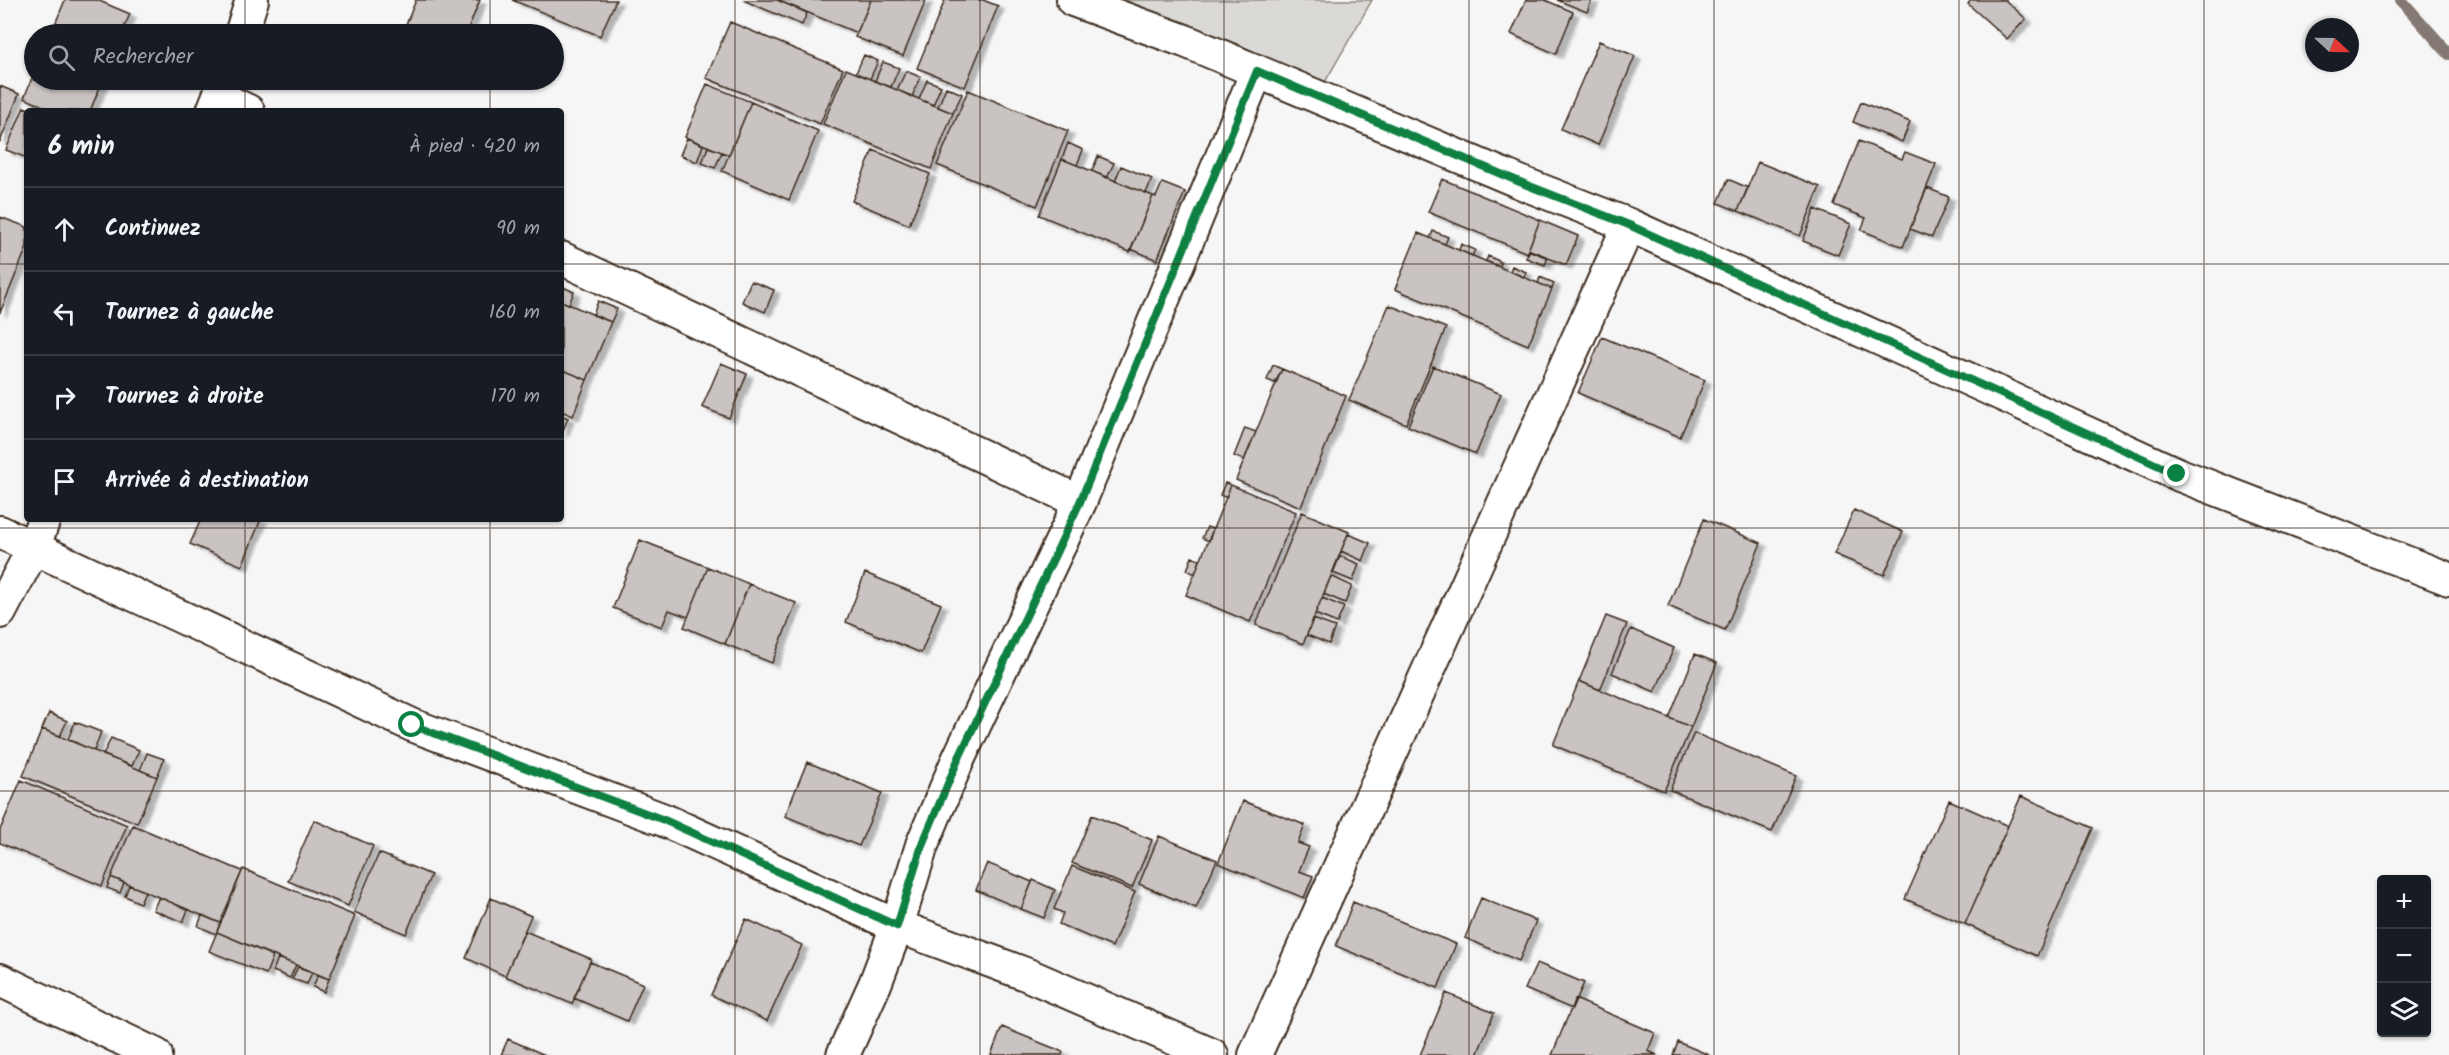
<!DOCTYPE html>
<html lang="fr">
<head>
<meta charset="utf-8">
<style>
  :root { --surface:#171b24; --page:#242831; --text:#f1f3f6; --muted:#9ea1a6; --line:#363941 }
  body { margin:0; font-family:Kalam,sans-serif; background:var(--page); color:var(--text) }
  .controls { position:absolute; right:18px; bottom:18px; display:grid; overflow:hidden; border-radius:6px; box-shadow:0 2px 4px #0004 }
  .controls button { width:54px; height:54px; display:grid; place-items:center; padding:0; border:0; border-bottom:2px solid var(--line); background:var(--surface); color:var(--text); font:30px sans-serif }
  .compass { position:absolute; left:2305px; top:18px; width:54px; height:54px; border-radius:50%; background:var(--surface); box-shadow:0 2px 4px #0004; rotate:112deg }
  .stop { position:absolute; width:18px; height:18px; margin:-14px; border:4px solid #0b8043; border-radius:50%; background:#fff }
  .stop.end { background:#0b8043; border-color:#fff; box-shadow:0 2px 6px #0008 }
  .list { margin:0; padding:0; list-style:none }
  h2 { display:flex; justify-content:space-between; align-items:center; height:78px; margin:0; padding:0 24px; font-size:26px }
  h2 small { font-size:20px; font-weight:400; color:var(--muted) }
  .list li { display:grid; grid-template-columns:39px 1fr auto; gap:18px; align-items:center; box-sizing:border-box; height:84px; padding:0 24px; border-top:2px solid var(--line) }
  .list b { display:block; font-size:22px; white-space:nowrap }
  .list em { font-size:20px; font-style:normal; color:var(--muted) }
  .icon { flex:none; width:33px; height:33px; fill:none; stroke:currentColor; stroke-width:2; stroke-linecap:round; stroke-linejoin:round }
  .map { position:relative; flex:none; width:2449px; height:1055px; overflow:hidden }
  .search { position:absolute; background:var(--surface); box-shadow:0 2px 4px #0004; left:24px; top:24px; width:540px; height:66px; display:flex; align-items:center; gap:15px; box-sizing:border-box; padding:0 21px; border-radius:33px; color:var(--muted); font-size:22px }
  .panel { position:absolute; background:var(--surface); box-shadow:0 2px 4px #0004; left:24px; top:108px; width:540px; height:414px; border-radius:6px }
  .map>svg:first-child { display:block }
  .green { fill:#dbd9d6; stroke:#8b827a; stroke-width:1.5 }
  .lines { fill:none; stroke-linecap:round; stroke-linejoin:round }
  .stream { stroke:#847972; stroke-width:12 }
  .building { fill:#c9c3c1; stroke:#3b2a1e; stroke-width:1.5; filter:url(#shadow) }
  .minor-casing { stroke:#3b2a1e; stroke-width:36 }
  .minor { stroke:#fff; stroke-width:32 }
  .route { stroke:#0b8043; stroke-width:8 }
  .grid { fill:none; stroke:#3b2a1e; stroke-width:1.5; stroke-opacity:0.55 }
</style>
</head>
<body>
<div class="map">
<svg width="2449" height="1055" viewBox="0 0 2449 1055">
  <defs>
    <filter id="shadow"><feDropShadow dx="6" dy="4" stdDeviation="1.5" flood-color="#0004"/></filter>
  </defs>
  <rect width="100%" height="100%" fill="#f7f6f6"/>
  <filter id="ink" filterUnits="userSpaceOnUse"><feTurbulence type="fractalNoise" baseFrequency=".0167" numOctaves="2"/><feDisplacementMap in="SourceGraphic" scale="12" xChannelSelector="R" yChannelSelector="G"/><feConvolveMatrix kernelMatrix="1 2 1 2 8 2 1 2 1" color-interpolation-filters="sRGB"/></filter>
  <g filter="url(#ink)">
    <path class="green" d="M1115,0H1372L1321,89Z"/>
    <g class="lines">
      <path class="stream" d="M2401,0L2449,54"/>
    </g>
    <path class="building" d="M65,0H97L130,14L121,34H51Z
      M416,0H480L466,34H402Z
      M512,0H616L600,36Z
      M743,0H777L807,13L802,25Z
      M777,0H871L857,33Z
      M871,0H926L903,56L855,37Z
      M945,0H983L998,6L965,87L917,68Z
      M1526,0H1545L1573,12L1556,54L1511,34Z
      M1557,0H1592L1587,12Z
      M1971,0H2005L2026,19L2007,39L1968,4Z
      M730,22L843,69L820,124L706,78Z
      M1599,41L1635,56L1598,145L1561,129Z
      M864,55L878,61L870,79L856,73Z
      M883,62L899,68L891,87L875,81Z
      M846,69L953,113L931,169L823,124Z
      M906,71L920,77L912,97L897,90Z
      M34,73V80H103L90,111H55L24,98Z
      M927,80L941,86L933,105L919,99Z
      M707,84L751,102L729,155L685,137Z
      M0,86L19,94L0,142Z
      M946,87L962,94L953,113L938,107Z
      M968,90L1068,131L1037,206L937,165Z
      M751,102L818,131L789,200L722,171Z
      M1861,102L1910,122L1902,142L1853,122Z
      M24,107L34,111H27V158L6,150Z
      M687,138L703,145L697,162L680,155Z
      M1859,141L1902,159L1905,152L1936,164L1903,247L1861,230L1866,218L1834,205Z
      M1068,143L1083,150L1077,165L1062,159Z
      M708,147L722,152L715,168L702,163Z
      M873,150L930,174L909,225L852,201Z
      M1098,156L1114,163L1107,178L1092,171Z
      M1062,159L1153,196L1130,252L1039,215Z
      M1758,162L1820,187L1800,236L1738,211Z
      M1121,166L1152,179L1146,193L1115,181Z
      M1442,179L1540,220L1527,253L1428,212Z
      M1728,179L1748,188L1738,211L1718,203Z
      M1162,183L1185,192L1157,260L1131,249L1153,196L1156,197Z
      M1927,188L1949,197L1932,237L1910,229Z
      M1815,209L1851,224L1838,255L1803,241Z
      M0,217L27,227V247L0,313Z
      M1540,220L1578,236L1566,265L1528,250Z
      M1433,231L1448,237L1445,244L1430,238Z
      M1418,233L1552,289L1528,345L1395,289Z
      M1461,244L1475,250L1472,256L1459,250Z
      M1530,250L1548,257L1545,265L1526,258Z
      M1488,256L1501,262L1500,267L1486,261Z
      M1512,266L1526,272L1524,277L1510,271Z
      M1540,277L1554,283L1552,289L1538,283Z
      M751,281L774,290L765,312L742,302Z
      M561,286L574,292L569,304L561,301Z
      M561,301L611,322L587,380L561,369Z
      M598,301L617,309L611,322L593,315Z
      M1389,305L1446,328L1406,424L1349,400Z
      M1602,337L1705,380L1680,437L1578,393Z
      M721,363L747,374L729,418L702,407Z
      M1273,365L1282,369L1275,383L1267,380Z
      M1433,366L1501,394L1476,454L1408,426Z
      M561,369L587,380L573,416L561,411Z
      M1282,369L1346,396L1301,507L1236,480Z
      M561,415L568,418L562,433H561Z
      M1245,428L1256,432L1244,460L1234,456Z
      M1225,483L1231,485L1226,498L1220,495Z
      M1231,485L1296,512L1250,622L1186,595Z
      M1854,510L1903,532L1884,575L1834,554Z
      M1302,512L1349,532L1303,644L1256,625Z
      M201,519H261L242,566L190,544Z
      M1704,519L1761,543L1725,630L1668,606Z
      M1207,527L1213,529L1209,541L1202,538Z
      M1348,534L1370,543L1363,561L1341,551Z
      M640,540L708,567L688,617L669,610L662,627L613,608Z
      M1340,556L1359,564L1353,581L1333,573Z
      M1192,557L1200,560L1195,574L1187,570Z
      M708,567L749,584L725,644L684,627Z
      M865,573L941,604L921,653L846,622Z
      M1331,576L1352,586L1345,603L1324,594Z
      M749,584L796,603L772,663L725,644Z
      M1322,598L1344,607L1337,623L1315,614Z
      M1606,616L1627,624L1600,690L1579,681Z
      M1313,619L1335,627L1329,644L1307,635Z
      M1631,629L1674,648L1655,692L1612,673Z
      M1695,654L1717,663L1691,727L1669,718Z
      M1579,681L1691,727L1664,791L1553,745Z
      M49,713L67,721L60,736L42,729Z
      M75,722L101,732L94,751L68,739Z
      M42,729L157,777L137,823L23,776Z
      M1694,733L1796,776L1772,832L1670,790Z
      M111,738L139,750L132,766L103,755Z
      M147,753L164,759L157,777L140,770Z
      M807,762L882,793L859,846L785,816Z
      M21,780L127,825L102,886L0,843V830Z
      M2021,796L2093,828L2037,956L1965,924Z
      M1949,800L2008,826L1965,924L1905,899Z
      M1243,801L1305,825L1298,843L1309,847L1299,871L1313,876L1304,898L1218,863Z
      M1092,815L1152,840L1132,888L1072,863Z
      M314,820L373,846L348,906L288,881Z
      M133,825L242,871L220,923L111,877Z
      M1159,836L1217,860L1196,908L1139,884Z
      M379,853L431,875L406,934L354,912Z
      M987,863L1032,882L1021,909L976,890Z
      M1072,866L1135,892L1112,947L1059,924L1063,913L1054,909Z
      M243,869L355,916L329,979L217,932Z
      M111,877L124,883L120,893L107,888Z
      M1033,880L1055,890L1044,918L1021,909Z
      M129,885L145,891L140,903L125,896Z
      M159,897L188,910L183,922L153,910Z
      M491,898L531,916L505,976L466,958Z
      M1481,898L1536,921L1519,961L1465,938Z
      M1353,902L1456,944L1438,988L1336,946Z
      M202,915L220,923L216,934L198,926Z
      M746,919L802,945L767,1021L711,995Z
      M525,931L591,959L572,1004L505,976Z
      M217,932L273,956L266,974L209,951Z
      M278,958L296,965L290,978L273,971Z
      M590,962L643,984L627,1021L574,998Z
      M1537,963L1584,983L1572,1009L1525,989Z
      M298,967L312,972L307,984L292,979Z
      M318,975L329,979L324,992L313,987Z
      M1446,993L1494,1013L1477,1055H1420Z
      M1575,999L1655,1033L1648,1051L1657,1055H1552Z
      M1002,1027L1063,1052L1062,1055H991Z
      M508,1039L545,1055H501Z
      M1678,1042L1709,1055H1673Z"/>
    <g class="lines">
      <g class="minor-casing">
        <path id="minor" d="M1073,0L1185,41L1527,185L1629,225L2177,474L2449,579
          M241,34L252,0
          M219,97L248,111
          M213,111L225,80
          M561,258L1080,502
          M0,532L412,725L664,820L897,926L1028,975L1212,1055
          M0,612L33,549L44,519
          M0,980L156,1055
          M843,1055L875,984L897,926L922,845L957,762L1080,502L1257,71
          M1255,1055L1629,225"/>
      </g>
      <use href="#minor" class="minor"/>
    </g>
  </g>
  <g class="lines" filter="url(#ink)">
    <path class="route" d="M412,725L664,820L897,926L922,845L957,762L1080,502L1257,71L1527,185L1629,225L2177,474"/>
  </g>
  <path class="grid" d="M245,0V34M490,0V34M735,0V1055M980,0V1055M1224,0V1055M1469,0V1055M1714,0V1055M1959,0V1055M2204,0V1055M245,80V111M490,80V111M0,264H27M561,264H2449M245,519V1055M490,519V1055M0,528H2449M0,791H2449"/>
</svg>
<div class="controls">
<button>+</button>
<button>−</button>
<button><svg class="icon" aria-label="layers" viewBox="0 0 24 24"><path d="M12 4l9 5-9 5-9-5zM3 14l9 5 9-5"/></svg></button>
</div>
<svg class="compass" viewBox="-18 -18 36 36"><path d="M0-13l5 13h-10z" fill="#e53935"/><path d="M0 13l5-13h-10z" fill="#9ea1a6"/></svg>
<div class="stop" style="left:412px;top:725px"></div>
<div class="stop end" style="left:2177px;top:474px"></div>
<div class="search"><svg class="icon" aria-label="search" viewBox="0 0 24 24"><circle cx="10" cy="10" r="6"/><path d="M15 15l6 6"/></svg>Rechercher</div>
<section class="panel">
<h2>6 min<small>À pied · 420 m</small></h2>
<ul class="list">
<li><svg class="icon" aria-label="ahead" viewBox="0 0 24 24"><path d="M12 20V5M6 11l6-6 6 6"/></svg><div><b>Continuez</b></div><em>90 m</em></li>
<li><svg class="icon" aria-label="left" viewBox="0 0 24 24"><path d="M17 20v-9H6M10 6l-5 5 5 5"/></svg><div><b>Tournez à gauche</b></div><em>160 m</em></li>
<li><svg class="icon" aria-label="right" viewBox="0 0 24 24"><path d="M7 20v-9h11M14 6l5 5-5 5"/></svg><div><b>Tournez à droite</b></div><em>170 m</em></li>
<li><svg class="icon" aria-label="arrive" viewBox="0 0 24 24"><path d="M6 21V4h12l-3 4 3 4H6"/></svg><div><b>Arrivée à destination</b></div></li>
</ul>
</section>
</div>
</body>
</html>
